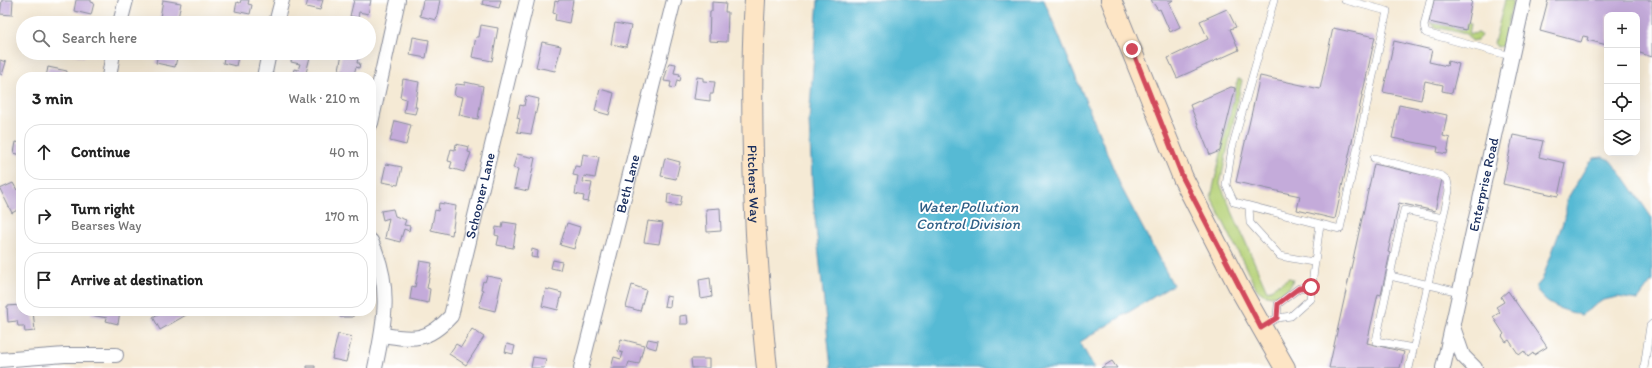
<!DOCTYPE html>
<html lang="en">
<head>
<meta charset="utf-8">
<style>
  :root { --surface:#fff; --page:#f6f6f6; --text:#222; --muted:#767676; --line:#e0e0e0 }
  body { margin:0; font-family:Itim,sans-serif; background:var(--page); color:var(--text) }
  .controls { position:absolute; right:12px; top:12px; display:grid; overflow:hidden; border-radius:8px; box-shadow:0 4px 16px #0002 }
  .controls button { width:36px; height:36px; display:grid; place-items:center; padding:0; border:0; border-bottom:1px solid var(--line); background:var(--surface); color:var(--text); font:20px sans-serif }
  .stop { position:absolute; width:12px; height:12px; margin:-9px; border:3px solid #d1495b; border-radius:50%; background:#fff }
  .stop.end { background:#d1495b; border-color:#fff; box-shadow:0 1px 4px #0008 }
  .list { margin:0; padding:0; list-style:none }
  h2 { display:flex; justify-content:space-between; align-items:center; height:52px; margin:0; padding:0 16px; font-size:17px }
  h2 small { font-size:13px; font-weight:400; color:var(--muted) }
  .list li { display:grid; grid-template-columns:26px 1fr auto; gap:12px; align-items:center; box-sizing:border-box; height:56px; margin:0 8px 8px; padding:0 8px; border:1px solid var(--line); border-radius:16px }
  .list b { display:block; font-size:15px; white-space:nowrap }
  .list p { margin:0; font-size:13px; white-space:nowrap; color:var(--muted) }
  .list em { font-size:13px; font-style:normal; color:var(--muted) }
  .icon { flex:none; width:22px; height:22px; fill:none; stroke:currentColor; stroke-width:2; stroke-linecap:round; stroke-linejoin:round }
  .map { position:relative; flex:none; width:1652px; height:368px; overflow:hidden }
  .search { position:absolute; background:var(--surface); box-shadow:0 4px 16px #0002; left:16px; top:16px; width:360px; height:44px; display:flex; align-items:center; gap:10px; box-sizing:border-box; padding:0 14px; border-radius:22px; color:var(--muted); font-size:15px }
  .panel { position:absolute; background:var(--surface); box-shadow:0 4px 16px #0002; left:16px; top:72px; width:360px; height:244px; border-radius:16px }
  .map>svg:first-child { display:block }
  .green { fill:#b5d177; stroke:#68806a }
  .water { fill:#56bad4; stroke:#387499 }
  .building { fill:#c4abda }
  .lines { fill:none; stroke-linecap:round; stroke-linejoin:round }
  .lane-casing { stroke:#888c9a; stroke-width:8 }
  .street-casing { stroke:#888c9a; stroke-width:16 }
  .secondary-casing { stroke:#888c9a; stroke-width:22 }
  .lane { stroke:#fff; stroke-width:7 }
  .street { stroke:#fff; stroke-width:14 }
  .secondary { stroke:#fde5c5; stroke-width:20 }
  .route { stroke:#d1495b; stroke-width:5 }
  .labels { text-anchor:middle; stroke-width:4; stroke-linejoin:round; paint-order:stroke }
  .street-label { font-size:14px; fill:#1b2f5e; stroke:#fff }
  .water-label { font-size:15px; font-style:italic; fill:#306087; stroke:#fff }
</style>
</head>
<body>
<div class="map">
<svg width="1652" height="368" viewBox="0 0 1652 368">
  <rect width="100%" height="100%" fill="#fff"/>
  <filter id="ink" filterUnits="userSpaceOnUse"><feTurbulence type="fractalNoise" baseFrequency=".025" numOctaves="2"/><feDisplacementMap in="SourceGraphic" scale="8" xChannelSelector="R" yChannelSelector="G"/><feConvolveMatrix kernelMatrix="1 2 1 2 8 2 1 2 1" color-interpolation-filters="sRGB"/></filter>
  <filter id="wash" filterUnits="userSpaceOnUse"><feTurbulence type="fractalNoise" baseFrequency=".012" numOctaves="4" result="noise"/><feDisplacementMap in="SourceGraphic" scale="16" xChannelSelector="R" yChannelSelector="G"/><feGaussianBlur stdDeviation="0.9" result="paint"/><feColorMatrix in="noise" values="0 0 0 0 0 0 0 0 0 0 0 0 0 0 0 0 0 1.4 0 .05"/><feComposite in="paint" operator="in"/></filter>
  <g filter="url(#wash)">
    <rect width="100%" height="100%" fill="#f5ead5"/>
    <path class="green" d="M1505,0H1513L1503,46L1497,47L1494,43Z
      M1429,22L1465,30L1467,23L1471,24L1469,34L1479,33L1481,36L1477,40L1472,41L1466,34L1435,27Z
      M1238,79L1242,80L1220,184L1267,291L1289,278L1293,279C1289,296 1267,302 1256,288L1211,197Z"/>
    <path class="water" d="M818,0H1044L1121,187L1173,285L1080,342L1094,368H831L813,199L809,121Z
      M1603,157L1610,160L1626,180L1652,218V281L1638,300L1618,297L1603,300L1581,315C1564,310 1543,306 1536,287L1542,280L1566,214V201L1588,164L1594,158Z"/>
    <g id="blocks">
      <path class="building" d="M2,0H13L12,15L0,14Z
        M76,0H91V2L94,3L91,15L74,11Z
        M163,0L181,3L177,23H159Z
        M241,0H249L248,4L252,5L250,14L235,11L237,2L240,3Z
        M308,0H323L320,10L306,7Z
        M354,0H371L368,14L359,12L358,18L350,16Z
        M423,0H440L436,20L420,16Z
        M483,0H501L499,8L482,4Z
        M559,0H573L569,23L555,20L556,14L553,13L555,1L558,2Z
        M1151,0H1173L1169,3L1180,27L1170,32L1160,9L1158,10Z
        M1434,0H1472L1466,30L1429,22Z
        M1548,0H1652V57L1637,52V15H1607V45L1587,40L1588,37L1583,36L1581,42L1540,31Z
        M712,2L726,3L725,12H728L727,42L709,41L710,11H712Z
        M1227,9L1236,27L1230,29L1239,50L1177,78L1168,58L1208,39L1200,21Z
        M615,23L631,26L626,47L611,44Z
        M481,25L498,28L492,61L472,57L476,37H479Z
        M1333,28L1375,37L1335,219L1297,210L1300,196L1236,182L1260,76L1320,89Z
        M413,37L429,40L426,58L410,55Z
        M1394,41L1432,50L1429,62L1447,66L1448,61L1459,64L1452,93L1442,91L1443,85L1425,81L1421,100L1383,92Z
        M542,42L561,46L555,71L536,67Z
        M69,53H85L84,57Z
        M158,53H178L175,67L156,63Z
        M225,53H236V57H238L236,66L223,63Z
        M293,53H311L305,77H292L294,69L298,70L300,64L291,62Z
        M342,53H359L357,63H360L359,68L356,67L354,74L339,70Z
        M0,60L6,62L2,75L0,74Z
        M669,63L676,64L674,73L680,74L679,76L681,77L680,81L677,80L675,88L670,87L671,82L664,81Z
        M48,67L67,71L66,77H46Z
        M697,77L703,78V81L715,82L713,94H710V101L694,99Z
        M403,79L419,82L415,107H417L415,114L404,112L406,99L400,97Z
        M465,82L483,86L478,119L459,115L463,97L454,95L456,84L465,85Z
        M1231,87L1235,88V90L1220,151L1210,155L1190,105Z
        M600,89L614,93L609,115L595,111Z
        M526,96L539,99L531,134L517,132L520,119L517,118L520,105L524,106Z
        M1399,105L1447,115L1443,136L1450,138L1447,154L1437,152L1438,147L1392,138Z
        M395,121L411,125L406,145L390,141Z
        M1513,135L1543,141L1539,157L1565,163L1558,196L1503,184Z
        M16,142L21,143V155L14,153Z
        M456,144L469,147L468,152L471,153L464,172L450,168L452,162L448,161L451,149L455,150Z
        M517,154L535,158L528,191L514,188L518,169L513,168Z
        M583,154L599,157L595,178L584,176L583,182L592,183L588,202L583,201L584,196L575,194L578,176L573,175L575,166L581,167Z
        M665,158L680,162L676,179L661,176Z
        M386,164L402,167L398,185L382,182Z
        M1374,164L1442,179L1435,211L1399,203L1388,252L1390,253L1381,295L1378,294L1367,343L1404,352L1400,368H1329Z
        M13,183L17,190L19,189L21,193V208L12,213L0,189Z
        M668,194L682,196L680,206L667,204Z
        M439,203L456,206L452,235L431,230L435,210L438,211Z
        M720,208L721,231L707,232L706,209Z
        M393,209L395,216L406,220L404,225L410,226L409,231L404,229L400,242L385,238L389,218L383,220L381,211Z
        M648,221L663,223L659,244L644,242Z
        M503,222L517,224L513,248L497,245L499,236L495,235L496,227L502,228Z
        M567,223L580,227L574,249L560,245Z
        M532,249L538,251L537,258L531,257Z
        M553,260L562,262L560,270L551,268Z
        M420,261L432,263L427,288L430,289L428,303L410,299L412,286L415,287Z
        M487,276L502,279L495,311L479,307L483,290L481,289L483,281L485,282Z
        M710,278L712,297L701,299L699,280Z
        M632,285L646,290L640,311L626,307Z
        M546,289L562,293L558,310L542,306Z
        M1508,291L1547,347L1534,355L1533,353L1528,357L1524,351L1519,355L1509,340L1506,342L1502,336L1504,334L1493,317L1500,312L1496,307L1504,302L1501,297Z
        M666,296L671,297L670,307L664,306Z
        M21,305V311H33L35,331L25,332L24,326H18L17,321L8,322L7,306Z
        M92,311H120L118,324L106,321L107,318L91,315Z
        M163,311H193L160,330L153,317Z
        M340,311H353V317H340Z
        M687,315L688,324H680V316Z
        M472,329L484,337L466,365L449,354L456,344L461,347Z
        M338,334L352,337L346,362L332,359Z
        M621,339L644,345L639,364L629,362L627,368H611L614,357L621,359L623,353L618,351Z
        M648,339L658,341L656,349L646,346Z
        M507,344L515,346L513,354L505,352Z
        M533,357L546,359L544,368H531Z
        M691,359H709V368H692Z
        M1112,361L1117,368H1101Z
        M307,366H315V368H307Z"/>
    </g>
  </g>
  <g filter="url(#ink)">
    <use href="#blocks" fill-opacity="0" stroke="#888c9a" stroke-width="1"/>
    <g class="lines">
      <g class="lane-casing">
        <path id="lane" d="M1430,0L1424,26L1426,33L1511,56
          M1374,158L1442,176L1447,180L1449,191L1409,368
          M1249,207L1250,223L1280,256L1313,262
          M1320,224L1340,229L1387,11L1345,0
          M1390,276L1460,292
          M1277,318L1278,304L1299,288L1311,287
          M1263,326L1277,318L1291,316L1310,299L1320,224L1234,202L1226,185L1232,148L1274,0
          M1413,348L1376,341L1404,210L1443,218
          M1644,368L1650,326L1652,324"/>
      </g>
      <g class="street-casing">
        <g id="street">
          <path d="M120,23L126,0"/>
          <path d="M276,23L282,0"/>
          <path d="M109,77L113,53"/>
          <path d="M264,77L269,53"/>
          <path d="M371,123L398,0"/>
          <path d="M371,241C392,285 385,322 375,368"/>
          <path d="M1453,327L1463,356L1475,368"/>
          <path id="s1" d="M382,335C415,340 428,341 451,316L527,0"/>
          <path d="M0,360L65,355H116"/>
          <path id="s2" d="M581,368L674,0"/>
          <path id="s3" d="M1443,368L1524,0"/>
        </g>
      </g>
      <g class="secondary-casing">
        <g id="secondary">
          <path id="s4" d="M755,0C750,79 752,155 756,234C759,279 762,324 767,368"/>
          <path d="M1111,0L1183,178L1240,289L1285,368"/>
        </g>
      </g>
      <use href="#lane" class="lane"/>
      <use href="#street" class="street"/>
      <use href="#secondary" class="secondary"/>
    </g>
  </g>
  <g class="lines" filter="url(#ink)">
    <path class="route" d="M1132,49L1183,178L1261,328L1277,318L1278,304L1299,288L1311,287"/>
  </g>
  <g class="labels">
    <g class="street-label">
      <text dy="5" stroke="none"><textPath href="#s2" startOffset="190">Beth Lane</textPath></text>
      <text dy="5" stroke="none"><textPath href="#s4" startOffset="184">Pitchers Way</textPath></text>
      <text dy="5" stroke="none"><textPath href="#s3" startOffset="188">Enterprise Road</textPath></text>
      <text dy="5" stroke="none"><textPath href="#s1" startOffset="200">Schooner Lane</textPath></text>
    </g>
    <g class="water-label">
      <text x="968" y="212">Water Pollution<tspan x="968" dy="17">Control Division</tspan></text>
    </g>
  </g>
</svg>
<div class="controls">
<button>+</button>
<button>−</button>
<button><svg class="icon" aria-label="locate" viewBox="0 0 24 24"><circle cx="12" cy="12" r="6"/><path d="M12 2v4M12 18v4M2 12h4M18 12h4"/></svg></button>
<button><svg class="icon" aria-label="layers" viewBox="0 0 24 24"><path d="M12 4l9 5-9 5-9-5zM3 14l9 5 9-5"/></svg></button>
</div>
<div class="stop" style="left:1311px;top:287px"></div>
<div class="stop end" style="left:1132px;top:49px"></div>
<div class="search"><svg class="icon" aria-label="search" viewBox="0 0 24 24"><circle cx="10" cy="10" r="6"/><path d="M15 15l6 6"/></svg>Search here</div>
<section class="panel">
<h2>3 min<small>Walk · 210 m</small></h2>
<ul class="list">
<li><svg class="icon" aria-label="ahead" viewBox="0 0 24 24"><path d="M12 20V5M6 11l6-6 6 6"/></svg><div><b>Continue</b></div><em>40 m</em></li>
<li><svg class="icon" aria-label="right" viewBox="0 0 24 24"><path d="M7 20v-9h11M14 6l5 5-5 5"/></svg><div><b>Turn right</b><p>Bearses Way</p></div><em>170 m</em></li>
<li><svg class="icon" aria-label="arrive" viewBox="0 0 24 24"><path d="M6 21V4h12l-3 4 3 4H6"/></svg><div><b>Arrive at destination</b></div></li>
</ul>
</section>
</div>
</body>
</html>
